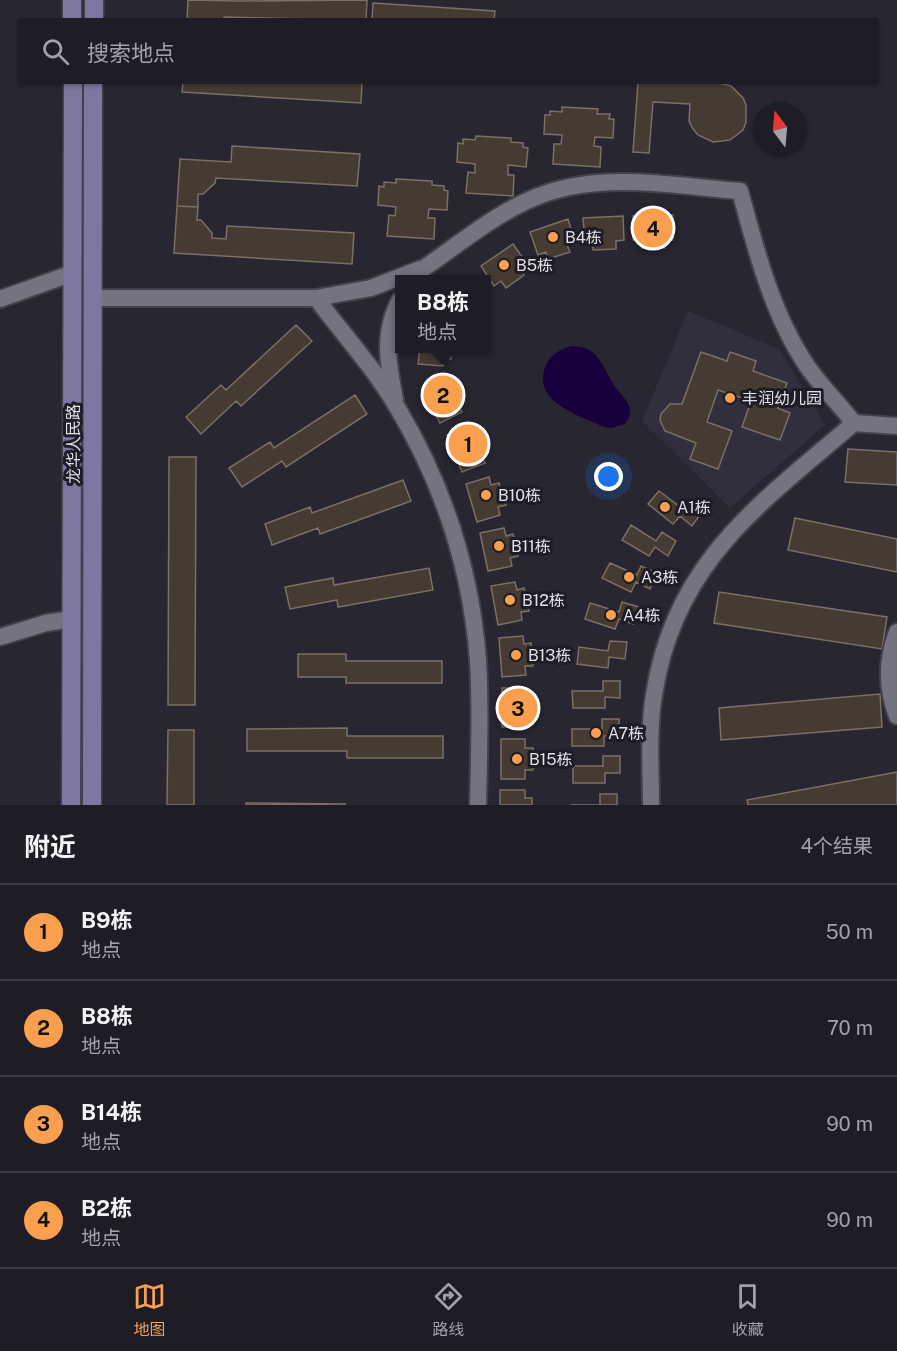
<!DOCTYPE html>
<html lang="zh">
<head>
<meta charset="utf-8">
<style>
  :root { --surface:#1e1c25; --page:#26252d; --text:#f1f3f6; --muted:#a1a1a7; --line:#3c3a42; --accent:#fa9f4e }
  body { margin:0; font-family:"Public Sans","Noto Sans SC",sans-serif; background:var(--page); color:var(--text) }
  .compass { position:absolute; left:753px; top:102px; width:54px; height:54px; border-radius:50%; background:var(--surface); box-shadow:0 2px 4px #0004; rotate:344deg }
  .you { position:absolute; left:609px; top:477px; width:21px; height:21px; margin:-15px; border:4px solid #fff; border-radius:50%; background:#1a73e8; box-shadow:0 0 0 9px #1a73e833 }
  .badge { display:grid; place-items:center; width:39px; height:39px; border-radius:50%; background:var(--accent); color:#111; font-size:20px; font-weight:700 }
  .pin { position:absolute; translate:-50% -50%; border:3px solid #fff; box-shadow:0 2px 6px #0006 }
  .popup { position:absolute; left:395px; top:275px; width:96px; height:78px; box-sizing:border-box; display:grid; place-content:center; border-radius:0px; background:var(--surface); filter:drop-shadow(0 2px 4px #0005); font-size:20px; white-space:nowrap; color:var(--muted) }
  .popup b { font-size:22px; color:var(--text) }
  .popup::after { content:''; position:absolute; left:50%; top:100%; margin-left:-12px; border:12px solid transparent; border-top-color:var(--surface) }
  .list { margin:0; padding:0; list-style:none }
  h2 { display:flex; justify-content:space-between; align-items:center; height:78px; margin:0; padding:0 24px; font-size:26px }
  h2 small { font-size:20px; font-weight:400; color:var(--muted) }
  .list li { display:grid; grid-template-columns:39px 1fr auto; gap:18px; align-items:center; box-sizing:border-box; height:96px; padding:0 24px; border-top:2px solid var(--line) }
  .list b { display:block; font-size:22px; white-space:nowrap }
  .list p { margin:0; font-size:20px; white-space:nowrap; color:var(--muted) }
  .list em { font-size:20px; font-style:normal; color:var(--muted) }
  .icon { flex:none; width:33px; height:33px; fill:none; stroke:currentColor; stroke-width:2; stroke-linecap:round; stroke-linejoin:round }
  .map { position:relative; flex:none; width:897px; height:805px; overflow:hidden }
  .search { position:absolute; background:var(--surface); box-shadow:0 2px 4px #0004; left:18px; right:18px; top:18px; height:66px; display:flex; align-items:center; gap:15px; box-sizing:border-box; padding:0 21px; border-radius:0px; color:var(--muted); font-size:22px }
  .sheet { height:462px; background:var(--surface) }
  nav { display:flex; justify-content:space-around; align-items:center; box-sizing:border-box; height:84px; border-top:2px solid var(--line); background:var(--surface); font-size:16px; color:var(--muted) }
  nav a { display:grid; justify-items:center; gap:3px }
  nav .on { color:var(--accent) }
  .map>svg:first-child { display:block }
  .built { fill:#312e3e }
  .water { fill:#18003c }
  .building { fill:#453b33; stroke:#7b6f66; stroke-width:1.5 }
  .lines { fill:none; stroke-linecap:round; stroke-linejoin:round }
  .minor-casing { stroke:#43414a; stroke-width:20 }
  .secondary-casing { stroke:#43414a; stroke-width:21 }
  .minor { stroke:#757380; stroke-width:16 }
  .secondary { stroke:#7f76a1; stroke-width:18 }
  .poi-dot { fill:#fa9f4e; stroke:#1e1c27; stroke-width:2 }
  .labels { text-anchor:middle; stroke-width:6; stroke-linejoin:round; paint-order:stroke }
  .poi-label { font-size:16px; fill:#e1e0e7; stroke:#1e1c27; text-anchor:start }
  .street-label { font-size:16px; fill:#e1e0e7; stroke:#1e1c27 }
</style>
</head>
<body>
<div class="map">
<svg width="897" height="805" viewBox="0 0 897 805">
  <rect width="100%" height="100%" fill="#282631"/>
  <path class="built" d="M688,311L779,349L825,425L730,508L642,421Z"/>
  <path class="water" d="M572,346C600,347 601,365 614,385C623,399 638,406 625,424L611,428L604,427C579,415 530,402 546,365C551,354 561,349 572,346Z"/>
  <path class="building" d="M188,0L239,1L367,0L366,20L224,17V20H187Z
    M373,3L495,11L494,20H372Z
    M183,82H362L361,103L182,92Z
    M638,82H714L731,86L743,98L746,105V122L743,130L730,140L713,142L698,135L693,129L689,121L690,104L653,102L649,153L633,152Z
    M562,107L598,109L597,114H610L609,119H614L613,138L595,137L594,146L601,147L600,167L553,164L554,144H561L562,135L544,134L545,115H550V111L562,112Z
    M476,136L511,138V142L523,143V147L528,148L526,167L508,165V175H514L513,196L466,193L468,172L475,173V164L457,162L458,143L463,144V139L475,140Z
    M232,146L360,154L357,186L216,178L215,183L203,194H198V207L177,206L180,159L231,162Z
    M396,179L432,181V185L444,186V190L448,191L447,210L429,209L428,218H435L434,239L387,236L389,215L395,216L396,207L378,205L379,186L384,187V182L396,183Z
    M177,206L198,207L197,220H201L212,233V238L226,239L227,226L354,233L352,264L174,253Z
    M673,215V240H664L665,248H642V240H633V216Z
    M623,216L624,240L616,241V249L593,250V242H585L583,218Z
    M568,219L575,242L567,245L570,252L548,259L546,252L538,255L530,232Z
    M513,244L527,264L520,268L524,275L506,288L501,281L494,286L481,266Z
    M296,325L312,341L241,406L236,401L201,434L186,417L221,385L226,390Z
    M420,348H452L451,359L443,358V366L418,364Z
    M701,352L727,361L730,352L756,361L753,371L787,383L778,408L790,413L780,440L742,427L751,401L718,390L707,422L732,431L718,469L690,459L696,443L665,431L660,420L661,414L670,404H682Z
    M443,377L447,385L454,381L465,401L458,405L462,412L440,423L422,388Z
    M355,395L367,414L286,467L282,461L242,487L229,468L270,442L274,448Z
    M470,426L473,434L480,431L489,452L481,455L485,463L462,472L447,435Z
    M848,449L897,452V485L845,482Z
    M169,457H196L195,705H168Z
    M489,477L491,485L499,483L506,505L498,507L500,515L477,522L466,484Z
    M403,480L411,501L320,534L318,528L272,545L265,524L310,507L312,513Z
    M659,491L683,509L689,502L702,512L692,526L680,516L673,524L648,504Z
    M795,518L897,539V572L788,550Z
    M631,525L656,541L662,532L676,541L668,556L655,547L649,556L622,540Z
    M504,528L506,536L513,534L518,556L510,558L512,566L488,571L480,533Z
    M610,563L637,575L641,566L657,573L650,589L636,582L631,592L602,578Z
    M429,568L433,590L338,607L337,600L290,609L285,587L333,578L334,585Z
    M515,582L517,590L524,588L529,611L521,612L522,620L498,625L491,586Z
    M719,592L887,617L882,649L714,623Z
    M622,602L639,607L633,624L619,619L615,629L585,619L590,603L619,612Z
    M523,636L524,644L531,643L533,666H525L526,675L502,677L499,638Z
    M610,641L627,642L625,659L609,657L608,668L577,664L579,647L608,651Z
    M298,654H346V661H442V683H346V677H298Z
    M603,681H620V698L605,697V708H573L572,691H603Z
    M502,688H526V696H534V719H526V727H502Z
    M880,694L882,727L721,740L719,708Z
    M602,719H619V736H604V746H572V729H602Z
    M347,728V736H443V758H347V751H247V729Z
    M168,730H194V805H167Z
    M501,739H525V748H533V770H525V779H501Z
    M603,756H620V773H605V783H573V766H603Z
    M897,772V805H748L747,800Z
    M500,790H525V798H532V805H500Z
    M600,794H617V805H570H600Z
    M246,803L346,804L246,805Z"/>
  <g class="lines">
    <g class="minor-casing">
      <path id="minor" d="M413,280L424,268C462,242 501,209 544,194C606,172 676,186 740,191C756,250 772,314 807,366C821,386 839,404 854,423
        M92,298H316L371,288L420,269
        M316,298C343,334 374,368 397,407C443,484 471,570 478,660C481,708 479,757 478,805
        M0,299L73,273
        M395,399C388,365 382,332 400,300
        M897,632C886,661 886,688 897,716
        M0,637L46,623L72,619
        M651,805C651,769 648,731 654,695C674,562 760,504 854,423L897,426"/>
    </g>
    <g class="secondary-casing">
      <path id="secondary" d="M72,0V20
        M94,20V0
        M71,805L73,82
        M92,805L93,82"/>
    </g>
    <use href="#minor" class="minor"/>
    <use href="#secondary" class="secondary"/>
  </g>
  <g class="poi-dot">
    <circle cx="553" cy="237" r="6"/>
    <circle cx="504" cy="265" r="6"/>
    <circle cx="730" cy="398" r="6"/>
    <circle cx="486" cy="495" r="6"/>
    <circle cx="665" cy="507" r="6"/>
    <circle cx="499" cy="546" r="6"/>
    <circle cx="629" cy="577" r="6"/>
    <circle cx="510" cy="600" r="6"/>
    <circle cx="611" cy="615" r="6"/>
    <circle cx="516" cy="655" r="6"/>
    <circle cx="596" cy="733" r="6"/>
    <circle cx="517" cy="759" r="6"/>
  </g>
  <g class="labels">
    <g class="poi-label">
      <text x="565" y="243">B4栋</text>
      <text x="516" y="271">B5栋</text>
      <text x="742" y="404">丰润幼儿园</text>
      <text x="498" y="501">B10栋</text>
      <text x="677" y="513">A1栋</text>
      <text x="511" y="552">B11栋</text>
      <text x="641" y="583">A3栋</text>
      <text x="522" y="606">B12栋</text>
      <text x="623" y="621">A4栋</text>
      <text x="528" y="661">B13栋</text>
      <text x="608" y="739">A7栋</text>
      <text x="529" y="765">B15栋</text>
    </g>
    <g class="street-label">
      <text transform="translate(73 444) rotate(-90)" y="6">龙华人民路</text>
    </g>
  </g>
</svg>
<svg class="compass" viewBox="-18 -18 36 36"><path d="M0-13l5 13h-10z" fill="#e53935"/><path d="M0 13l5-13h-10z" fill="#a1a1a7"/></svg>
<div class="you"></div>
<div class="pin badge" style="left:468px;top:444px">1</div>
<div class="pin badge" style="left:443px;top:395px">2</div>
<div class="popup"><b>B8栋</b>地点</div>
<div class="pin badge" style="left:518px;top:708px">3</div>
<div class="pin badge" style="left:653px;top:228px">4</div>
<div class="search"><svg class="icon" aria-label="search" viewBox="0 0 24 24"><circle cx="10" cy="10" r="6"/><path d="M15 15l6 6"/></svg>搜索地点</div>
</div>
<section class="sheet">
<h2>附近<small>4个结果</small></h2>
<ul class="list">
<li><span class="badge">1</span><div><b>B9栋</b><p>地点</p></div><em>50 m</em></li>
<li><span class="badge">2</span><div><b>B8栋</b><p>地点</p></div><em>70 m</em></li>
<li><span class="badge">3</span><div><b>B14栋</b><p>地点</p></div><em>90 m</em></li>
<li><span class="badge">4</span><div><b>B2栋</b><p>地点</p></div><em>90 m</em></li>
</ul>
</section>
<nav>
<a class="on"><svg class="icon" aria-label="map" viewBox="0 0 24 24"><path d="M3 6l6-2 6 2 6-2v14l-6 2-6-2-6 2zM9 4v14M15 6v14"/></svg>地图</a>
<a><svg class="icon" aria-label="directions" viewBox="0 0 24 24"><path d="M12 3l9 9-9 9-9-9zM9 14v-3h6M13 9l2 2-2 2"/></svg>路线</a>
<a><svg class="icon" aria-label="saved" viewBox="0 0 24 24"><path d="M7 4h10v16l-5-4-5 4z"/></svg>收藏</a>
</nav>
</body>
</html>
